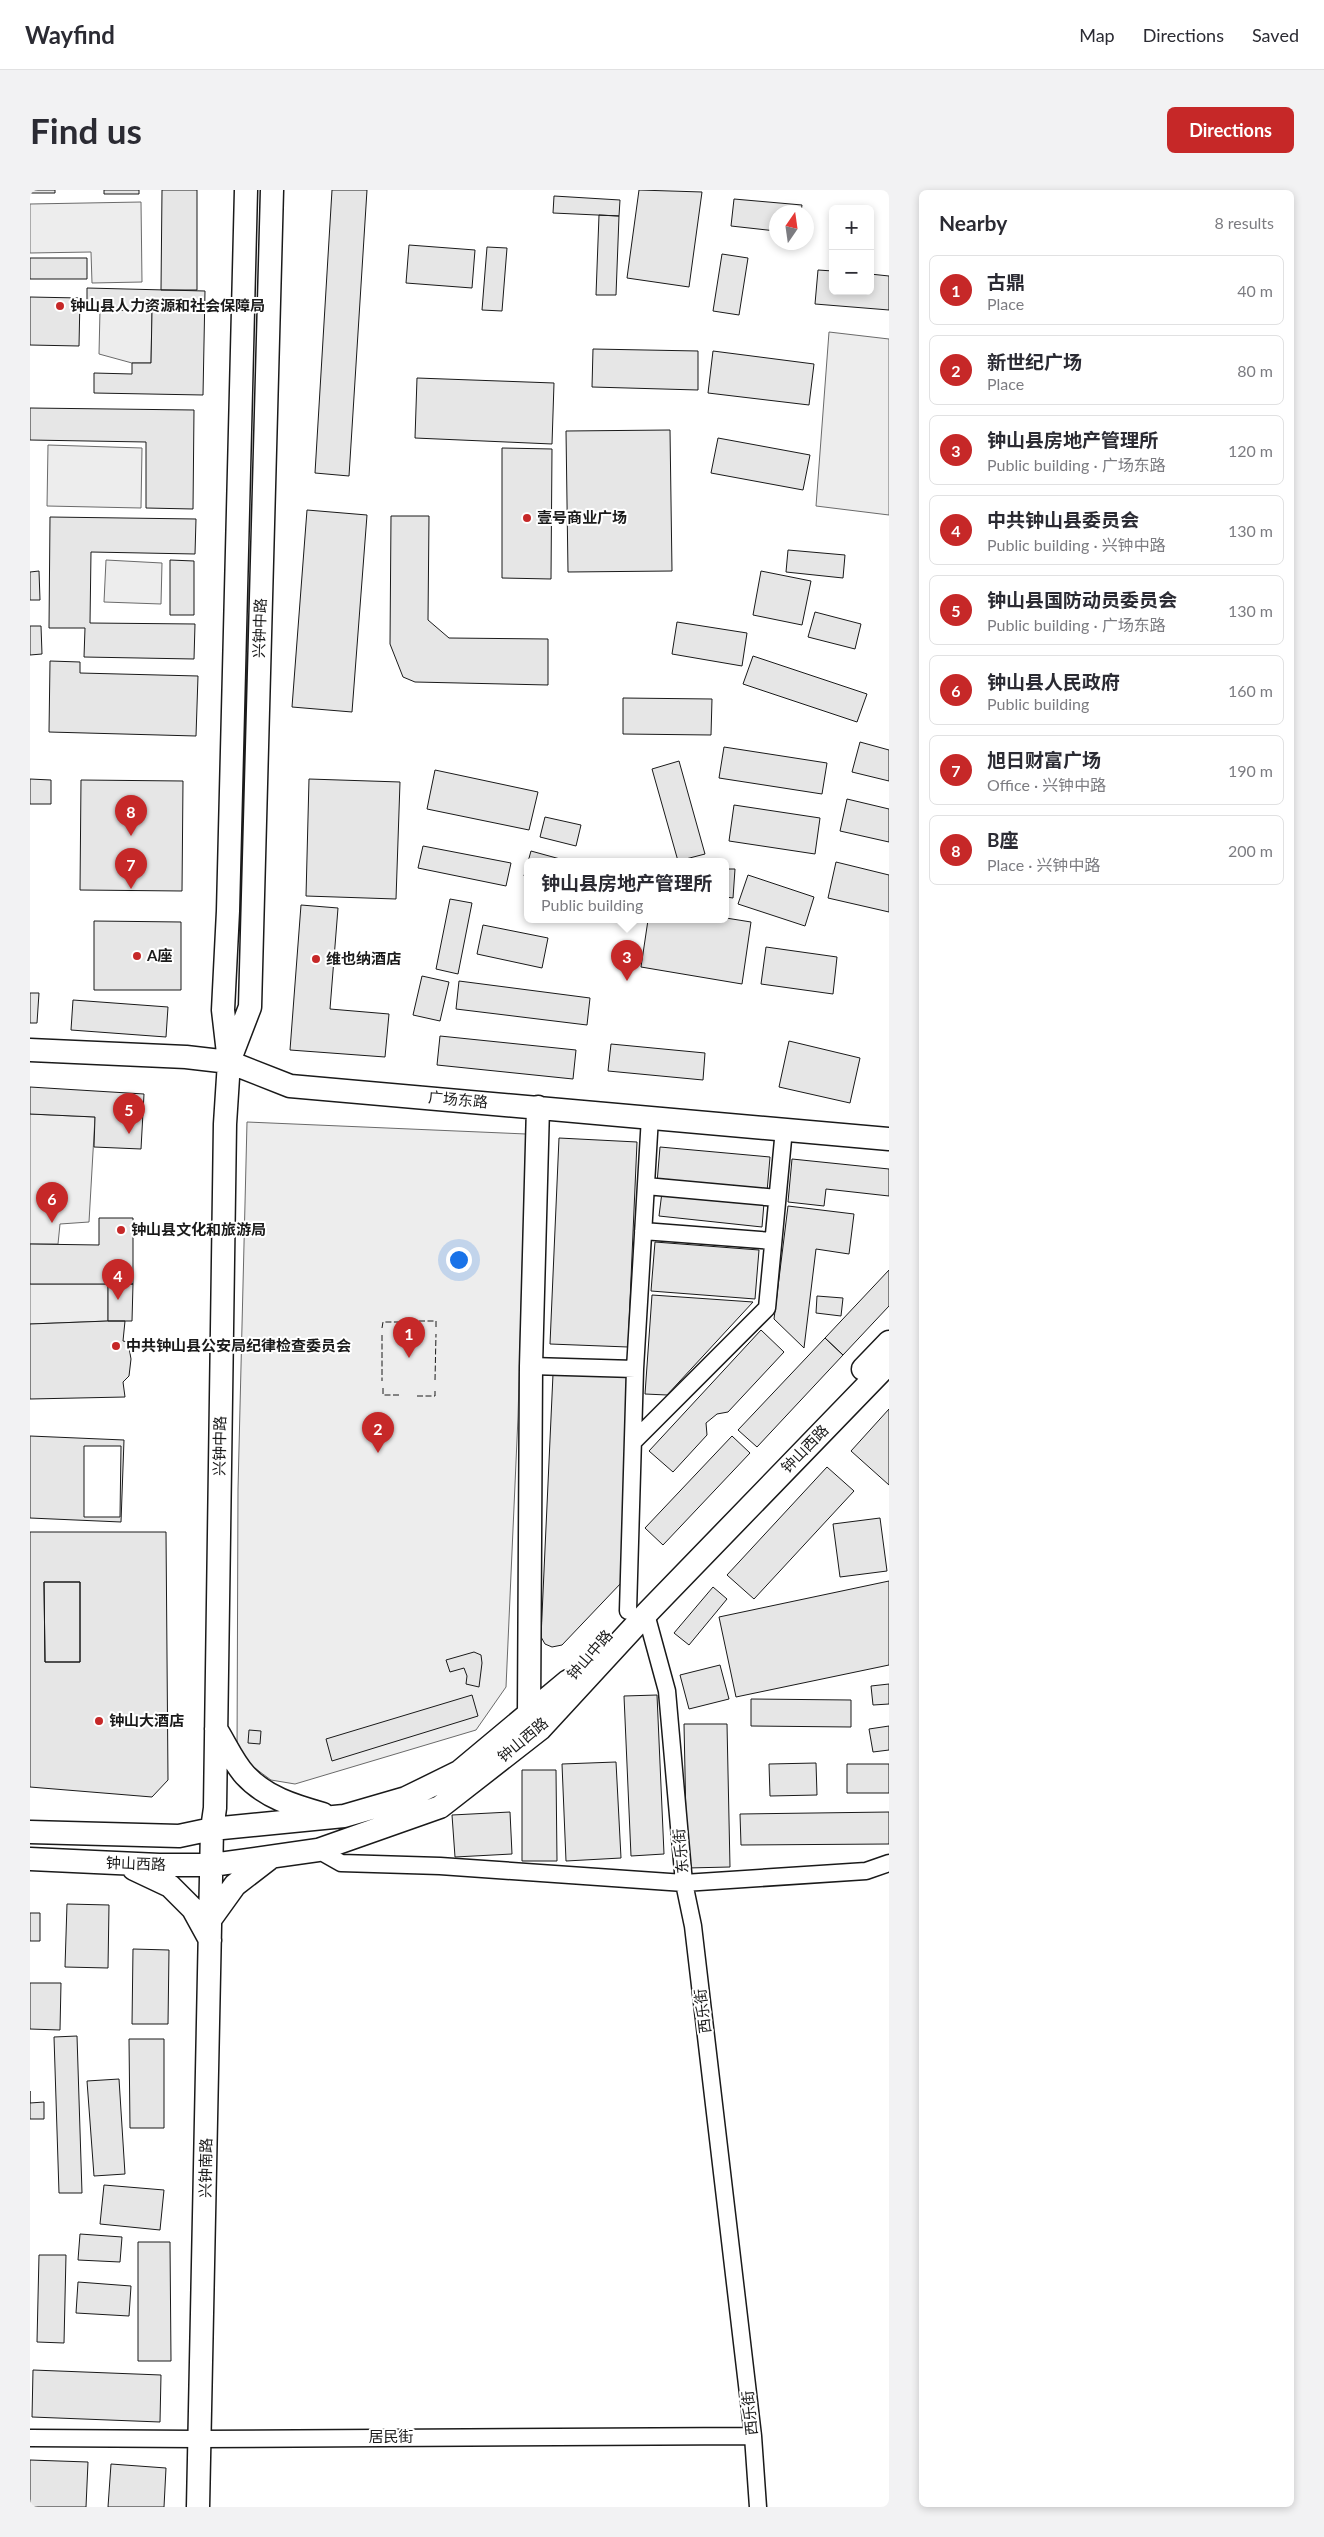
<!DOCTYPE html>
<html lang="en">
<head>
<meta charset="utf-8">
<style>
  :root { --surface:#fff; --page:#f2f2f3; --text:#2b2b33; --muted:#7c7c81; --line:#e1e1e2; --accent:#c62828 }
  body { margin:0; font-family:Lato,"Noto Sans SC",sans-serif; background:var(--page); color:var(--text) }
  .controls { position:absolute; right:15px; top:15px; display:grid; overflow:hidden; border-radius:8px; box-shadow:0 2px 8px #0003 }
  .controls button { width:45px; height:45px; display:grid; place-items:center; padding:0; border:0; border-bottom:1px solid var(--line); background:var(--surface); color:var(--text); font:25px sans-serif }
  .compass { position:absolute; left:739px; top:15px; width:45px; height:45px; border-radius:50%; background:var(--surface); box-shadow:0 2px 8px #0003; rotate:13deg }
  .you { position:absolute; left:428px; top:1069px; width:18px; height:18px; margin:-12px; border:4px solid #fff; border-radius:50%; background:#1a73e8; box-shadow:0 0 0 8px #1a73e833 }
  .badge { display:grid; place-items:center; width:32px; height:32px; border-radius:50%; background:var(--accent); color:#fff; font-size:16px; font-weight:700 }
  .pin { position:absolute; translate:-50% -41px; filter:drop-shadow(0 1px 2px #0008) }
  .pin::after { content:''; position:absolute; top:26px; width:18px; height:15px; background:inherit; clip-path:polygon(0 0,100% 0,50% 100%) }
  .popup { position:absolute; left:494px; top:668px; width:205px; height:65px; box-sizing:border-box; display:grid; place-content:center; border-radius:8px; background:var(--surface); filter:drop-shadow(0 1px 4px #0005); font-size:16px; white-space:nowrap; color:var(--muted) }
  .popup b { font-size:19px; color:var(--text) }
  .popup::after { content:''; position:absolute; left:50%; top:100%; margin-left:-10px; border:10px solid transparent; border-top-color:var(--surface) }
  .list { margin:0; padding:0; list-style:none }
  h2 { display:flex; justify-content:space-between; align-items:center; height:65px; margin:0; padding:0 20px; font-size:21px }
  h2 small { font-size:16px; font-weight:400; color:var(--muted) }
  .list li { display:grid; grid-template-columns:32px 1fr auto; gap:15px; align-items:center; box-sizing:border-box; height:70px; margin:0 10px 10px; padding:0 10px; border:1px solid var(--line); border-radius:8px }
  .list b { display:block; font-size:19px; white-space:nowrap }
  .list p { margin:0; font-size:16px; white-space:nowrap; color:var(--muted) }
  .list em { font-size:16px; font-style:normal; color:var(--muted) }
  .map { position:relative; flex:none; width:859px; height:2317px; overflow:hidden; border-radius:8px }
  header { display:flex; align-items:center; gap:30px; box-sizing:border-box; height:70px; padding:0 25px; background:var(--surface); border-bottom:1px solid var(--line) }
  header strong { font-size:24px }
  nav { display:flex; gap:28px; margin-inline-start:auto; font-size:18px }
  .intro { display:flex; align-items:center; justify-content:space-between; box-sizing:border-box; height:120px; padding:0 30px }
  h1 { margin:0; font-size:35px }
  .button { padding:12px 22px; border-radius:8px; background:var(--accent); color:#fff; font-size:18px; font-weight:700 }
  main { display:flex; gap:30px; padding:0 30px }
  aside { flex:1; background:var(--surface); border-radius:8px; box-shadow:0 2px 8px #0003 }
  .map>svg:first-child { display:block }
  .parking { fill:#ededed; stroke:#6a6a6a }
  .building { fill:#e6e6e6; stroke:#1a1a1a; fill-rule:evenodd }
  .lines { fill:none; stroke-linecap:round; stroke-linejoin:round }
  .street-casing { stroke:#1a1a1a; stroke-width:19 }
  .secondary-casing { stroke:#1a1a1a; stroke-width:25 }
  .street { stroke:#fff; stroke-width:16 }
  .secondary { stroke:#fff; stroke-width:22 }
  .fence { stroke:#1a1a1a; stroke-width:1; stroke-dasharray:6 2.5; stroke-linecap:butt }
  .poi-dot { fill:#c62828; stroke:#fff; stroke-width:2 }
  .labels { text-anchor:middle; stroke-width:4; stroke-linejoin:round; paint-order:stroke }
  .poi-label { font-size:15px; font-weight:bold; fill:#1a1a1a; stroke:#fff; text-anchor:start }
  .street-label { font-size:15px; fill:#1a1a1a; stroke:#fff }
</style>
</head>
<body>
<header>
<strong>Wayfind</strong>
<nav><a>Map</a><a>Directions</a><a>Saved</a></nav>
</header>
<div class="intro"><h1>Find us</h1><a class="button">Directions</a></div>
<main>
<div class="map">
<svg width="859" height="2317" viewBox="0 0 859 2317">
  <rect width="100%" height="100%" fill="#fff"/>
  <path class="parking" d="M111,12L112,92L62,93L61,62L0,63V14Z
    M70,120L122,121L121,173H102L69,164Z
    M799,142L859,149V325L786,316Z
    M18,255L112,258L111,318L17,316Z
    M76,370L132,373L131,414L74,412Z
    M0,924L65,927L59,1032L30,1034L28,1054H0Z
    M217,932L496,944L488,1227L476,1497L446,1540L265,1594L241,1590L207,1565L208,1299Z
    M0,1094H78V1131L0,1134Z"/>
  <path class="building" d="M0,0H25V3H0Z
    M74,0H109V4H74Z
    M132,0H167V100H131Z
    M302,0H337L319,286L285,283Z
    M609,0L672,2L659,97L597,88Z
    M524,6L590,10L589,26L523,23Z
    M704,9L772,15L771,22H746V41L701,36Z
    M569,25L589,26L586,105H566Z
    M379,55L445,60L442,98L376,93Z
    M457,57L477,58L472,121L452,120Z
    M692,64L718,68L709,125L683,121Z
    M0,68H57V89H0Z
    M788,80L803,81V101H840V84L859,86V120L785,114Z
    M57,98L175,101L173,205L64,203V183L102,184V173H121L122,121L57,119Z
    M0,107L50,108L49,156L0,155Z
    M563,159L668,161V200L562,197Z
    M683,161L784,174L779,215L678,203Z
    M387,188L524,193L522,254L385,248Z
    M0,218L164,220L163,319L116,318V252L0,250Z
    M640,240L642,381L538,382L536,241Z
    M688,248L780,265L773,300L681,283Z
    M472,258L522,259L521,389L472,388Z
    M277,320L337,325L322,522L262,517Z
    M361,326H399L398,430L419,448L518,449V495L385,492L373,487L360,454Z
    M20,327L166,329L165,364L61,362L60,433L165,434L164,469L54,467L55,438H19Z
    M758,360L815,365L813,388L756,382Z
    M140,370L164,371V425H140Z
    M9,381L10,410H0V382Z
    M731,381L781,391L772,435L723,425Z
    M785,422L831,434L825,459L778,447Z
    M647,432L717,443L712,476L642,464Z
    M0,436H11L12,464L0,465Z
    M723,466L837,504L827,532L713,494Z
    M20,471L50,472V483L168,486L166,546L19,542Z
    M593,508L682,509L681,545L593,544Z
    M830,552L859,560V591L822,582Z
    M694,557L797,573L792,604L689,588Z
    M649,571L675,664L648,671L622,579Z
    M405,580L508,602L499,640L397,619Z
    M0,589L21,590V614H0Z
    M279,589L370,592L366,709L276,706Z
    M51,590L153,591L152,701L50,700Z
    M817,609L859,619V652L810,641Z
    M704,615L790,628L785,664L699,651Z
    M515,627L551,635L546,656L510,647Z
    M393,656L481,673L476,696L388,678Z
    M501,661L541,672H498V687L494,686Z
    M806,672L859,685V722L798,708Z
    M696,679H705L703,708L696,707Z
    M718,685L784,707L775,736L708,714Z
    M420,709L442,713L428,784L406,779Z
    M271,715L308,718L300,819L359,824L355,867L260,860Z
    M696,728L721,732L712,794L611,777L618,730H696Z
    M64,731L151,732V800H64Z
    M453,735L518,748L512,778L447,764Z
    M736,757L807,767L803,804L731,794Z
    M392,786L419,792L410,831L383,825Z
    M429,791L560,808L557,835L426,819Z
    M0,803H9L7,833H0Z
    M43,810L138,817L136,847L41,840Z
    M410,846L546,860L543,889L407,875Z
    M759,851L830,868L820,913L749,897Z
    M581,854L675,863L673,890L578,881Z
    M0,897L114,904L111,959L64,957L65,927L0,924Z
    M529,948L607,952L598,1157L520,1154Z
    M630,957L740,967L737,1002L627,993Z
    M762,969L859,979V1006L796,999L794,1016L758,1012Z
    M632,1002L734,1013L732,1037L629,1026Z
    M758,1016L824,1024L819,1064L786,1059L774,1158L744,1129Z
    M69,1028H103V1094H0V1054L69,1055Z
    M625,1052L729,1060L725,1109L621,1101Z
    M859,1080V1116L813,1165L795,1148Z
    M78,1094H103L102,1131H78Z
    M622,1105L723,1112L637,1205L615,1204Z
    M787,1106L813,1108L811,1126L786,1123Z
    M78,1131H95L93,1151L98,1152L101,1169L99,1186L93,1192L95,1207L0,1209V1134Z
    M731,1140L754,1162L698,1222L687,1224L676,1233L677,1245L643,1282L619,1261Z
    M795,1148L813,1165L727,1257L708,1240Z
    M523,1184L600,1187L592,1392L532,1455L522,1457L515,1454L511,1447Z
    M859,1219V1295L821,1261Z
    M0,1246L94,1250L91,1332L0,1328Z
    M702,1246L720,1263L633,1355L615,1338Z
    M54,1256H91L90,1327H54Z
    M797,1277L824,1301L724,1409L697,1385Z
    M850,1328L857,1381L810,1387L803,1334Z
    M0,1342H136L138,1590L122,1607L0,1597ZM14,1392H50V1472H15Z
    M859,1391V1475L706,1507L689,1427Z
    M14,1392H50V1472H15Z
    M683,1397L697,1409L659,1455L644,1443Z
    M444,1462L451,1465L452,1473L449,1497L436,1494L437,1486L434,1478L420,1482L416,1470Z
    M690,1475L699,1509L659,1519L650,1485Z
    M859,1494V1514L843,1515L841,1496Z
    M442,1505L448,1526L302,1571L296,1549Z
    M627,1505L634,1664L601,1666L594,1506Z
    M721,1509L821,1510V1537L721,1536Z
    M654,1534H697L700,1677L657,1678Z
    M859,1536V1560L843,1562L839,1539Z
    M219,1540L231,1541L230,1554L218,1553Z
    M586,1572L591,1668L536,1671L532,1574Z
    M786,1573L787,1605L740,1606L739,1574Z
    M817,1574H859V1603H817Z
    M492,1580H526L527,1671H492Z
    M480,1622L482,1664L425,1667L422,1625Z
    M859,1622V1654L711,1655L710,1624Z
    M37,1714L79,1715L78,1778L35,1777Z
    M0,1723H10V1751H0Z
    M103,1759L139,1760L138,1834H102Z
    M0,1793H31L30,1840L0,1839Z
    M47,1846L52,2003H29L24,1847Z
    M99,1849H134V1938H100Z
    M89,1889L95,1984L64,1986L57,1891Z
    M0,1901V1913L14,1912V1929H0Z
    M74,1995L134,2000L130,2040L70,2034Z
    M50,2044L92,2047L90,2072L48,2070Z
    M108,2052H140L141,2171H108Z
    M9,2065H36L34,2153L7,2152Z
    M48,2092L101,2096L99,2126L46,2123Z
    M3,2180L131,2185L130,2232L2,2227Z
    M0,2270L58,2272L56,2317H0Z
    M81,2274L136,2278L134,2317H78Z"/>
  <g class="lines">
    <g class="street-casing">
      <path id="street" d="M616,996L747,1008
        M613,1041L743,1051
        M501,1176L605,1179
        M603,1252L737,1118L754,939
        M598,1421L605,1179L620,927
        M616,1424L637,1501L654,1693L836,1681L859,1673
        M288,1660L311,1673L410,1676L654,1693L663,1736L723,2246L728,2317
        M0,2248L168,2249L723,2246"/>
    </g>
    <g class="secondary-casing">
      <path id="secondary" d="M0,860L156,867L199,872L260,896L859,949
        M200,869L220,817L242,0
        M833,1179L859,1152
        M504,1532L499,1524L501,1176L508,917
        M186,1539C195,1553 203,1572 215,1585C235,1607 264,1616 293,1624
        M0,1642L149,1646L182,1639L314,1626L376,1608L429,1582L538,1491
        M0,1669L129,1675H182L288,1660L410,1617L510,1539L616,1424L859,1173
        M104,1679L140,1696L163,1719L180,1750
        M182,1727L205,1695L240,1668
        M168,2317L182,1639L185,1618L195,934L199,872L193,820L198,721L216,0"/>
    </g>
    <use href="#street" class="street"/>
    <use href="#secondary" class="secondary"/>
    <path class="fence" d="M389,1131H406V1137
      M352,1138L353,1132H370
      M352,1145V1191
      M405,1190L406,1144
      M353,1198V1205H370
      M387,1206H405V1199"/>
  </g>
  <g class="poi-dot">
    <circle cx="30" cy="116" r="5"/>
    <circle cx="497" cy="328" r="5"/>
    <circle cx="107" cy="766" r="5"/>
    <circle cx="286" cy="769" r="5"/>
    <circle cx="91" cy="1040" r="5"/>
    <circle cx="86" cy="1156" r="5"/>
    <circle cx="69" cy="1531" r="5"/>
  </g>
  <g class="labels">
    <g class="poi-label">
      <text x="40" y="121">钟山县人力资源和社会保障局</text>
      <text x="507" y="333">壹号商业广场</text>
      <text x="117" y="771">A座</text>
      <text x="296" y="774">维也纳酒店</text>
      <text x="101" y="1045">钟山县文化和旅游局</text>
      <text x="96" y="1161">中共钟山县公安局纪律检查委员会</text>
      <text x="79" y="1536">钟山大酒店</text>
    </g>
    <g class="street-label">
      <text transform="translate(230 438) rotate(-88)" y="5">兴钟中路</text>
      <text transform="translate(428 910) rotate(5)" y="5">广场东路</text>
      <text transform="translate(190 1256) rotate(-89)" y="5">兴钟中路</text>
      <text transform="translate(775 1259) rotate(-46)" y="5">钟山西路</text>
      <text transform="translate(560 1465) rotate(-49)" y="5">钟山中路</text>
      <text transform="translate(493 1550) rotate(-40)" y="5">钟山西路</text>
      <text transform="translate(651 1661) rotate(-95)" y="5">东乐街</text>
      <text transform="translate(106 1674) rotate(2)" y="5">钟山西路</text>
      <text transform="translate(673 1821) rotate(-97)" y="5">西乐街</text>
      <text transform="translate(176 1978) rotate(-89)" y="5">兴钟南路</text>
      <text transform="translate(720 2223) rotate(-96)" y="5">西乐街</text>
      <text x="361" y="2252">居民街</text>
    </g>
  </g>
</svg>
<div class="controls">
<button>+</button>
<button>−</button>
</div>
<svg class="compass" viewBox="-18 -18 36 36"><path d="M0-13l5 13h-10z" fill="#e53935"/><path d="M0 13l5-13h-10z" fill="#7c7c81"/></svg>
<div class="you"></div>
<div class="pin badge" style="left:379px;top:1168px">1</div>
<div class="pin badge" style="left:348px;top:1263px">2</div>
<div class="pin badge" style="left:597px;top:791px">3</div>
<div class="popup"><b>钟山县房地产管理所</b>Public building</div>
<div class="pin badge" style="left:88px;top:1110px">4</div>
<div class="pin badge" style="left:99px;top:944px">5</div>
<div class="pin badge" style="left:22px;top:1033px">6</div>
<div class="pin badge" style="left:101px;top:699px">7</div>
<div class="pin badge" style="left:101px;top:646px">8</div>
</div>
<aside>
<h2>Nearby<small>8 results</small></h2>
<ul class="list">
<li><span class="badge">1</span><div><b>古鼎</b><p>Place</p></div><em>40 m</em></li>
<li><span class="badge">2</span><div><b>新世纪广场</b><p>Place</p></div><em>80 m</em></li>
<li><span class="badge">3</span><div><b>钟山县房地产管理所</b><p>Public building · 广场东路</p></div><em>120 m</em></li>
<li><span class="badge">4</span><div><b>中共钟山县委员会</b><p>Public building · 兴钟中路</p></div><em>130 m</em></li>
<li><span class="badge">5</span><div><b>钟山县国防动员委员会</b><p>Public building · 广场东路</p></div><em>130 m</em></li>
<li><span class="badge">6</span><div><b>钟山县人民政府</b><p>Public building</p></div><em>160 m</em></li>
<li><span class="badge">7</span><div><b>旭日财富广场</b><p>Office · 兴钟中路</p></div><em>190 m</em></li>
<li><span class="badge">8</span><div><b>B座</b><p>Place · 兴钟中路</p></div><em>200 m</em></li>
</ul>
</aside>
</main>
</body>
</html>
